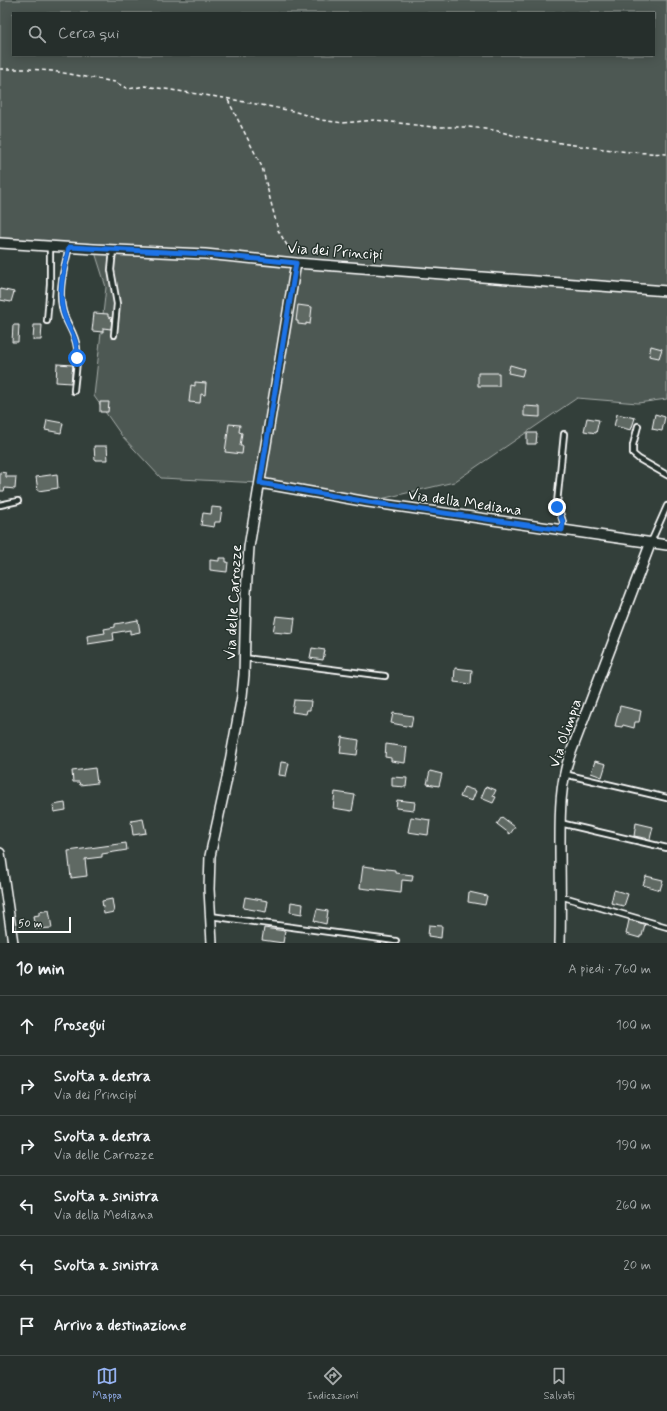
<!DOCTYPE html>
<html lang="it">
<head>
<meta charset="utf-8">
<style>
  :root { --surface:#262f2c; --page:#2e3734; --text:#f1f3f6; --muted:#a4a9a9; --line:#424a48; --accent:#95b2f1 }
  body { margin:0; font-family:Mynerve,sans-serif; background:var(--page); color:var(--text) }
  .scale { position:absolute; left:12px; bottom:10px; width:59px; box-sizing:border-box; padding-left:4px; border:2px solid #fff; border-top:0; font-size:11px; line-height:14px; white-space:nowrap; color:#fff; -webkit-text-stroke:3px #26332d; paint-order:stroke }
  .stop { position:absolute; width:12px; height:12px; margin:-9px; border:3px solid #1a73e8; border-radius:50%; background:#fff }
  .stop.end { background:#1a73e8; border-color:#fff; box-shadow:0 1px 4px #0008 }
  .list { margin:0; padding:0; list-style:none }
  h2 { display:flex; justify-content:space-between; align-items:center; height:52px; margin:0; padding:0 16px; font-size:17px }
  h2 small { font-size:13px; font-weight:400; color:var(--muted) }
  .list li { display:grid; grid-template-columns:26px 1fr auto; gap:12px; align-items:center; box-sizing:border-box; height:60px; padding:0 16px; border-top:1px solid var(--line) }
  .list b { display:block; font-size:15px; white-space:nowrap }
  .list p { margin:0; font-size:13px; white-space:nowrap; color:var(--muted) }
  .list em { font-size:13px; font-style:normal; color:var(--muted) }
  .icon { flex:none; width:22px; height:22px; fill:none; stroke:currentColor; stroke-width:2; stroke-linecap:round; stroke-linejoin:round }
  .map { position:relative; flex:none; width:667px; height:943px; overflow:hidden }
  .search { position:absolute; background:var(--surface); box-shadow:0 2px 10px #0003; left:12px; right:12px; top:12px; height:44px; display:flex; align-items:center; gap:10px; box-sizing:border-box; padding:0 14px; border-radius:0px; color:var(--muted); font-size:15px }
  .sheet { height:412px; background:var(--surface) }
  nav { display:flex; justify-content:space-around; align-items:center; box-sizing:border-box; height:56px; border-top:1px solid var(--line); background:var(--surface); font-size:11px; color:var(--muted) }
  nav a { display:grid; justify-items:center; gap:2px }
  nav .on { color:var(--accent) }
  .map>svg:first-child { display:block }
  .green { fill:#4d5853; stroke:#a6aca9; fill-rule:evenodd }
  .building { fill:#5f6964; stroke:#fff }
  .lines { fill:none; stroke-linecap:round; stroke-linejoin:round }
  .service-casing { stroke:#fff; stroke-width:8 }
  .minor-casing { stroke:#fff; stroke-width:12 }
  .path { stroke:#fff; stroke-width:1.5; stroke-dasharray:4 3; stroke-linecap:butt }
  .service { stroke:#26332d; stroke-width:4.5 }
  .minor { stroke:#26332d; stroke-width:9 }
  .route { stroke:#1a73e8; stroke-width:5 }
  .labels { text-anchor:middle; stroke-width:3; stroke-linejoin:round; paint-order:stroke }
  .street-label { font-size:15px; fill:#fff; stroke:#26332d }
</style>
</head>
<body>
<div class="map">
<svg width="667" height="943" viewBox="0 0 667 943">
  <rect width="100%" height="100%" fill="#333f3a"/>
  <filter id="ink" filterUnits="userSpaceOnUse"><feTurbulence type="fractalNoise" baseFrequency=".025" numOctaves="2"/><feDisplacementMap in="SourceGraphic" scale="8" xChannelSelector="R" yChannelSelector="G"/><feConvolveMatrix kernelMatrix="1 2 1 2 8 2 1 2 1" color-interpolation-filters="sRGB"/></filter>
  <g filter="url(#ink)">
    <path class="green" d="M0,0H667V399L638,403L577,398L454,482L368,502L260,483L161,478L122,436L94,396L106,287L94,249L0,243ZM13,13H654V55H13Z"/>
    <path class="building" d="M0,289L14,292L11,302L0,300Z
      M298,305L312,307L310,324L306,323V325L298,324V321H296Z
      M94,313L108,314V317L112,318L111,329L103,328V332L92,331Z
      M13,325H19L18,342H12Z
      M34,325H42L41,340H33Z
      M651,346L662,349L659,358L649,356Z
      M57,364L73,365L71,383L56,382Z
      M510,365L524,369L522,376L508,373Z
      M478,373H499V386H478Z
      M195,382L206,383L205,395L201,394L200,403L189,402L191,385L195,386Z
      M100,402H109L108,412H100Z
      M524,406L540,407V417L524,416Z
      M617,414L635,418L631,430L614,426Z
      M655,414L665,417L662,431L652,429Z
      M587,418L599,420L596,433L584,431Z
      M47,420L63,423L61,433L45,430Z
      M229,424L240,425L239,432L242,433L240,446H243L242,454L225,452Z
      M527,433H537L536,444H527Z
      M94,446H107L108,460H95Z
      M0,472L6,473V477H16L15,489L5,488L4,491H0Z
      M57,474L58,488L38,491L36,477Z
      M212,507L222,508L220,522H215L214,527L201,525L203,513L211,514Z
      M219,558H226V562H228L227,572L210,570V560L219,561Z
      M276,616L295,618L293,634L273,632Z
      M138,620L140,632L130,634V630L113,633L114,640L88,644L87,636L105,633L104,629L115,627V624Z
      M312,648L325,650L323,660L310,658Z
      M455,668L472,670L471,684L454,682Z
      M294,700L311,701L310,710H307L306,714L292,712Z
      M620,706L641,711L639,722H635L634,728L623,725L622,727L615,726Z
      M393,713L413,716L411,727L391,723Z
      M342,737L359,740L357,755L340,753Z
      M386,744L407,747L405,763L391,761V758L385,757Z
      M595,761L606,764L602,777L591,773Z
      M281,762L289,763L286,776L279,775Z
      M95,768L97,783L80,785L79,782H73L72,771Z
      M430,771L442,774L439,786L427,784Z
      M392,777L407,778L406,787L392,786Z
      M486,786L496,790L493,796L496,797L493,803L481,798Z
      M464,787L476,791L472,801L460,797Z
      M335,792L355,795L352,811L333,808Z
      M397,800L415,802L414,810L396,808Z
      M65,803L66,810L54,812L53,805Z
      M411,817L430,820L428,835L408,832Z
      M502,817L515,827L510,834L497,824Z
      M143,819L146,833L133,835L131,821Z
      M636,823L653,827L650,839L634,836Z
      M126,843L127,850L102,854V857L85,859L87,876L71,878L68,851Z
      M363,866L395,870V873L413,875L412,881L402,880L401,893L360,888Z
      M646,876L663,880L660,890L643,885Z
      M614,890L628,894L624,906L611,903Z
      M469,892L487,896L485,905L468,902Z
      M245,897L268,901L266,912L243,908Z
      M112,899L114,912L104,914L102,901Z
      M291,902L303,904L302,914L290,912Z
      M317,909L328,911L326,924L314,921Z
      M49,910L52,928L35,929L33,916L39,915V912Z
      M629,920L645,924L642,936H640V938L626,934Z
      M429,925L442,926L441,938L428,936Z
      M264,928L285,931L283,943L262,940Z"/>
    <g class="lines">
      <g class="service-casing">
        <path id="service" d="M69,247C64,269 56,295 65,317C69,327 76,336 77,348C78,362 75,377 74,391
          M113,250L111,270L117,304L114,335
          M47,321L50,284V246
          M638,426L633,445V454L639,459L667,475
          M0,505L18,501
          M562,530L563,522L557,503L564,434
          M651,542L667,506
          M244,658L385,676
          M564,774L667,798
          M560,823L667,848
          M560,896L667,927
          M210,916L396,941"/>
      </g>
      <g class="minor-casing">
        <path id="minor" d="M0,243L94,249L205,254L296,263L667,291
          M260,483L368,502L667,545
          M0,853L13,943
          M212,943L209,889L210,856L226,783L242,696L244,675L246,593L249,547L296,263
          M560,943C561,910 560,876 560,842C560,813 560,783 570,755L651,542"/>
      </g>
      <path class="path" d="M0,69H29L52,71L115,82L128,89L145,86L224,98L293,111L321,120L343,123L375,120L432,127H468L494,130L516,136L580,146L629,152L667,154
        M228,100L262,167L278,230L292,254"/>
      <use href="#service" class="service"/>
      <use href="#minor" class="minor"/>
    </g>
  </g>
  <g class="lines" filter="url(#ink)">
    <path class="route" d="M77,358C78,335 68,331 63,311C58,291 64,268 69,247L205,254L296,263L260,483L368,502L562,530L563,522L557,507"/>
  </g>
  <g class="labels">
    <g class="street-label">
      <text transform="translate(335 251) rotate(4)" y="5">Via dei Principi</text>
      <text transform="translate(465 502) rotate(8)" y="5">Via della Mediana</text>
      <text transform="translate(233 602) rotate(-87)" y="5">Via delle Carrozze</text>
      <text transform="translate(565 733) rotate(-71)" y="5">Via Olimpia</text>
    </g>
  </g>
</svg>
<div class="scale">50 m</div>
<div class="stop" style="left:77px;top:358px"></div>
<div class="stop end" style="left:557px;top:507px"></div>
<div class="search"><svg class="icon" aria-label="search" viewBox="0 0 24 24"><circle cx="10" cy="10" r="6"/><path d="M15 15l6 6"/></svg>Cerca qui</div>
</div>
<section class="sheet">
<h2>10 min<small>A piedi · 760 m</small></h2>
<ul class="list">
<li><svg class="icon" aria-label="ahead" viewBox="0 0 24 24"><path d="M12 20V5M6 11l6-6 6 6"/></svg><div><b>Prosegui</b></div><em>100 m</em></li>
<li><svg class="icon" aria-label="right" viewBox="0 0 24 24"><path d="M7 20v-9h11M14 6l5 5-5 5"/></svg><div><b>Svolta a destra</b><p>Via dei Principi</p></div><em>190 m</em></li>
<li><svg class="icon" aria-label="right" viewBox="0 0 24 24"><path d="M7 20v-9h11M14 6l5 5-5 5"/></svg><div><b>Svolta a destra</b><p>Via delle Carrozze</p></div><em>190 m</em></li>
<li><svg class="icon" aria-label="left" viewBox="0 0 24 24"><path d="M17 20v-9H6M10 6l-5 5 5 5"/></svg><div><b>Svolta a sinistra</b><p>Via della Mediana</p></div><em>260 m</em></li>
<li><svg class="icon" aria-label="left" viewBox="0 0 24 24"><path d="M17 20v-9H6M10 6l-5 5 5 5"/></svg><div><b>Svolta a sinistra</b></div><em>20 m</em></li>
<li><svg class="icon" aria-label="arrive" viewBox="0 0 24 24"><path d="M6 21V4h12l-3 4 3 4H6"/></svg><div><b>Arrivo a destinazione</b></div></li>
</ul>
</section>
<nav>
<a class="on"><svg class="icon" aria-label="map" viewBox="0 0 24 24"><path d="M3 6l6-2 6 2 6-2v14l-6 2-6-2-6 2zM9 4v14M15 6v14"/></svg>Mappa</a>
<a><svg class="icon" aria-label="directions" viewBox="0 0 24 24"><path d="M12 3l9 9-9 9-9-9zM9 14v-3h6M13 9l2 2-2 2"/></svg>Indicazioni</a>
<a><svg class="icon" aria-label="saved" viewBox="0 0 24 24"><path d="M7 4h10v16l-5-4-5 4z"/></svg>Salvati</a>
</nav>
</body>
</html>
